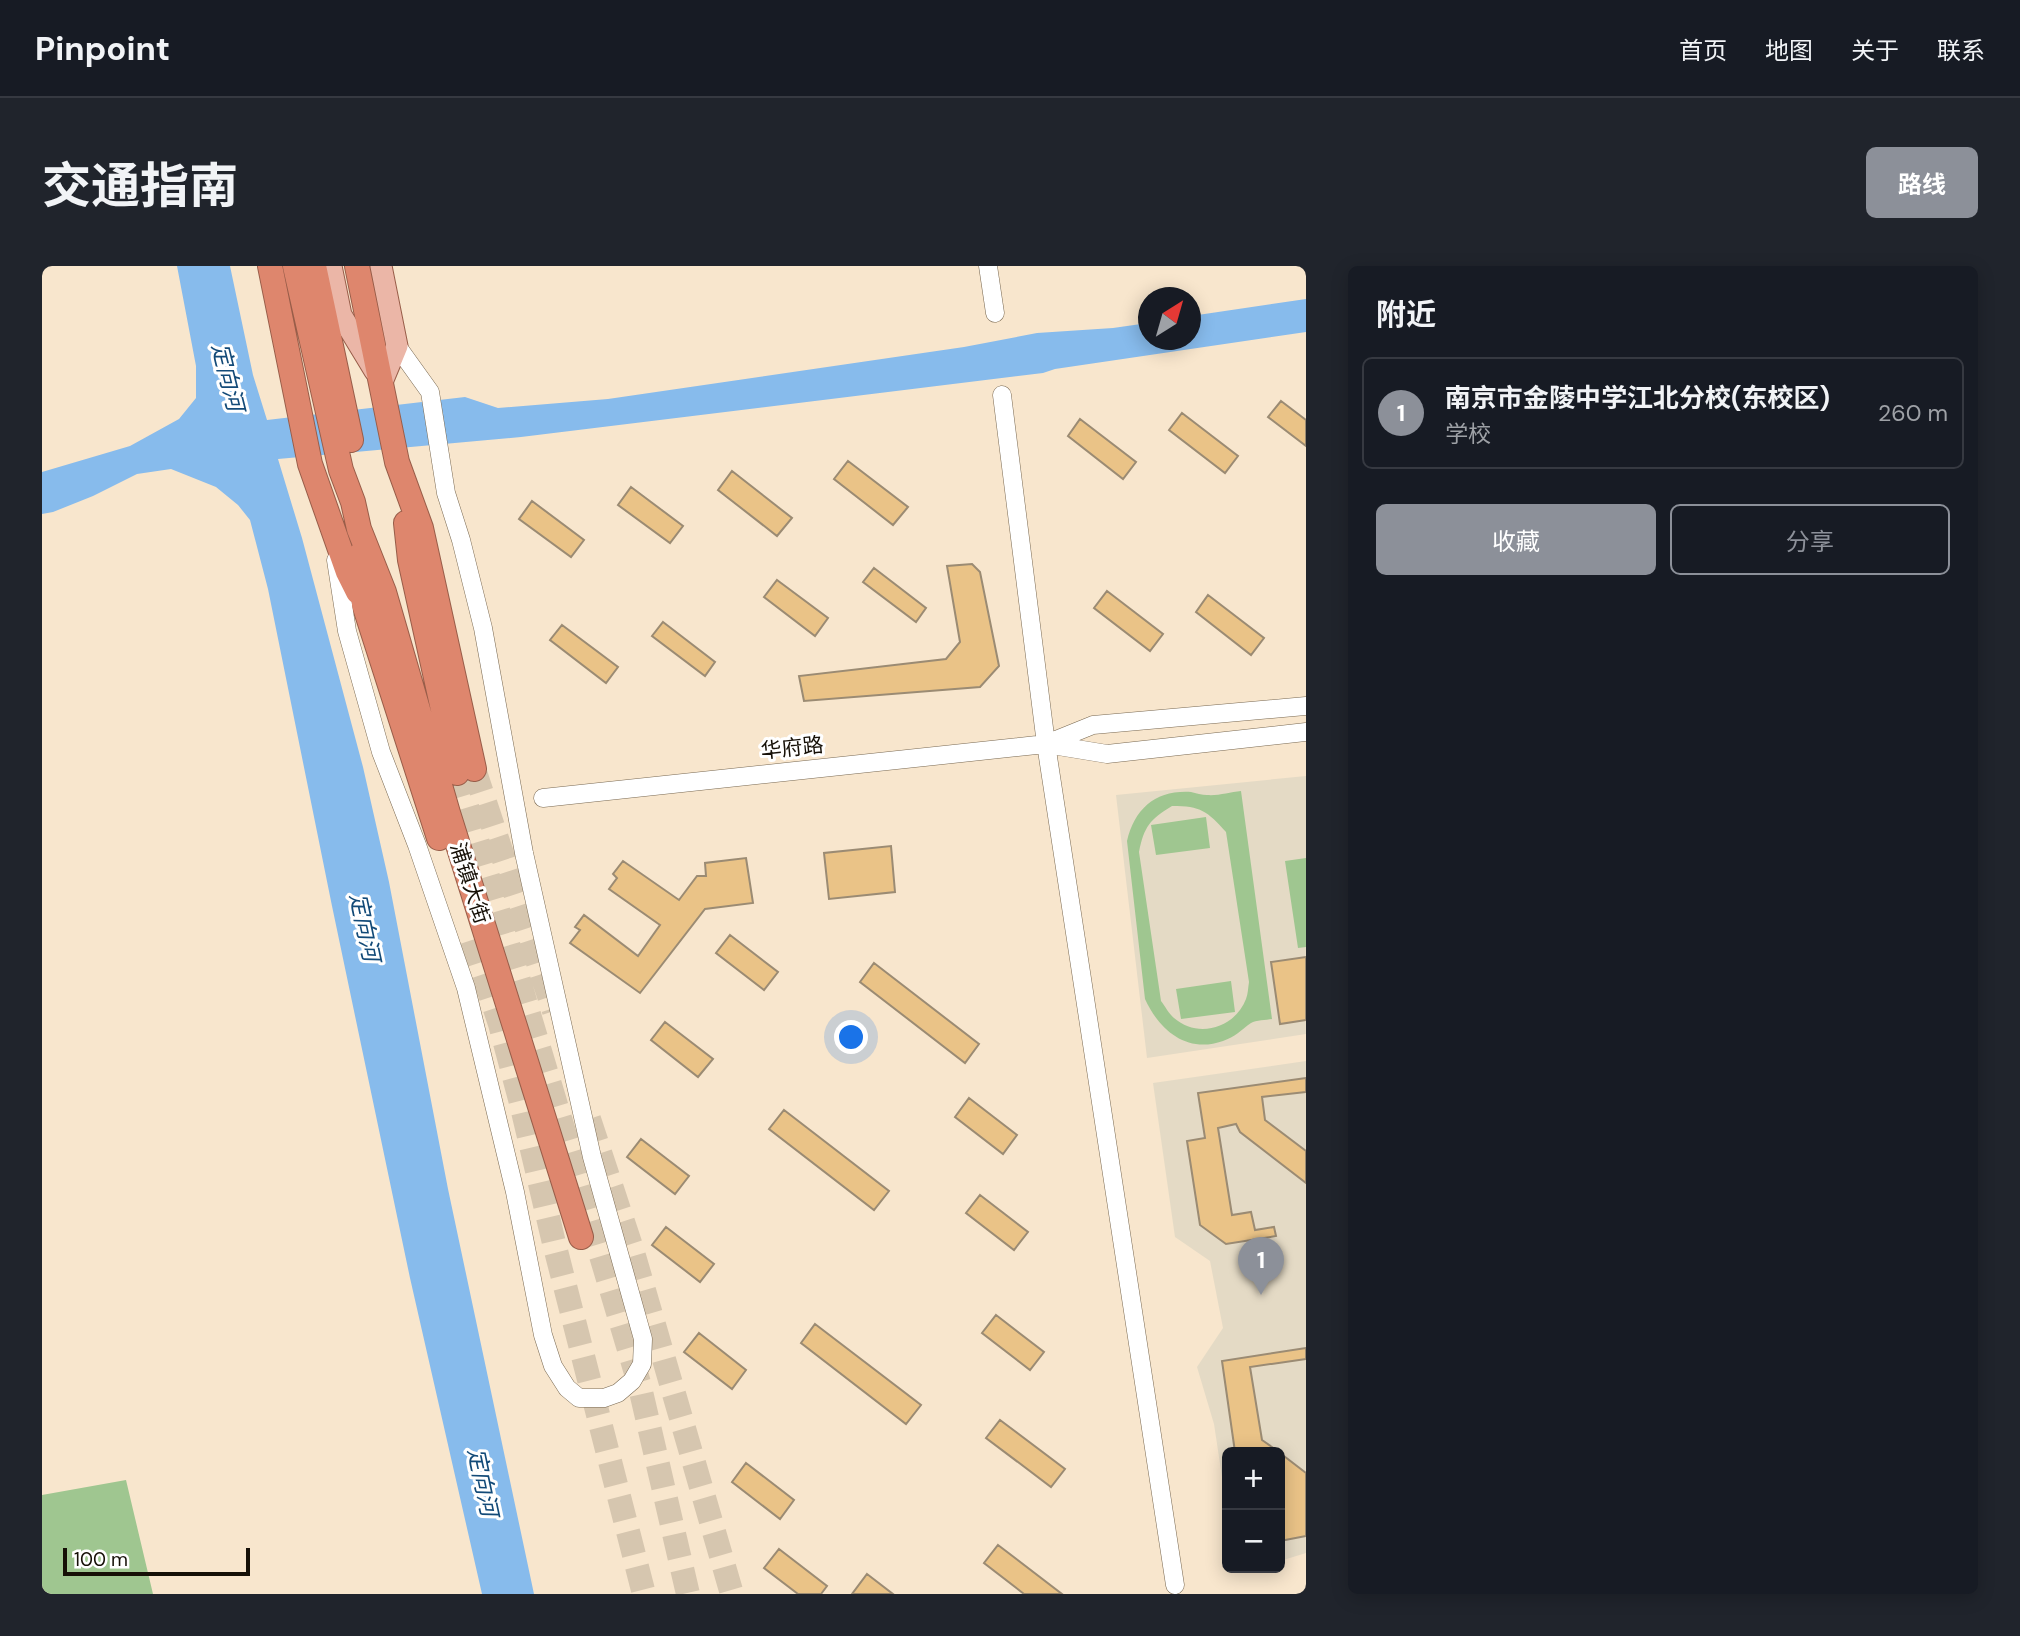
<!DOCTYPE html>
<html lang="zh">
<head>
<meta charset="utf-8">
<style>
  :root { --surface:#171b24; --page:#20242c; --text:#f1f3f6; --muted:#9ea1a6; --line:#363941; --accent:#8c9099 }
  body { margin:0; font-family:"DM Sans","Noto Sans SC",sans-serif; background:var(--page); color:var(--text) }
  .controls { position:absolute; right:21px; bottom:21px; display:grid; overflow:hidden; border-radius:10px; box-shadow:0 4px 18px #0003 }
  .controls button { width:63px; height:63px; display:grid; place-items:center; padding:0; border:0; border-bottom:2px solid var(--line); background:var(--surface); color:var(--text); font:35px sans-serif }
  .compass { position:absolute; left:1096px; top:21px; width:63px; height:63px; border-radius:50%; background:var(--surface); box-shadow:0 4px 18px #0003; rotate:37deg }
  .scale { position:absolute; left:21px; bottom:18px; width:187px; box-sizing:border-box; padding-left:7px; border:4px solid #161007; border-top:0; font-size:19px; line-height:24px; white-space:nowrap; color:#161007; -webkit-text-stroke:5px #fff; paint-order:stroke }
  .you { position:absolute; left:810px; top:772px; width:24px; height:24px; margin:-18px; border:5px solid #fff; border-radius:50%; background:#1a73e8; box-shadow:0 0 0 10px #1a73e833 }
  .badge { display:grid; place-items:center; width:46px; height:46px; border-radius:50%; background:var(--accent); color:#fff; font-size:23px; font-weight:700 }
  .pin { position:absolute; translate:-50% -58px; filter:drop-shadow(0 2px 4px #0008) }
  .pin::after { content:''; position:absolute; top:37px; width:24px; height:21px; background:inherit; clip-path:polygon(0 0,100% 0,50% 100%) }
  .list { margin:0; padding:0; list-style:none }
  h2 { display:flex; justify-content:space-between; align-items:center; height:91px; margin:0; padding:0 28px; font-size:30px }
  h2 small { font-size:23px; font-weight:400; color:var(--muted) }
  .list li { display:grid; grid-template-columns:46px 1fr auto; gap:21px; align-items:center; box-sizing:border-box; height:112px; margin:0 14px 14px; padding:0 14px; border:2px solid var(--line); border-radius:10px }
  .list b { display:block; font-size:26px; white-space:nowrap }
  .list p { margin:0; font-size:23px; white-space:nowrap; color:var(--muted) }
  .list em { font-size:23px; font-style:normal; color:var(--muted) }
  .actions { display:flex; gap:14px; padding:21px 28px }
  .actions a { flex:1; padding:16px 0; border:2px solid var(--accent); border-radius:10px; text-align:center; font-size:24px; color:var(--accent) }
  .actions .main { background:var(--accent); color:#fff }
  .map { position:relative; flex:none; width:1264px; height:1328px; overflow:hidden; border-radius:10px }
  header { display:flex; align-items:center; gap:42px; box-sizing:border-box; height:98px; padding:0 35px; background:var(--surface); border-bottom:2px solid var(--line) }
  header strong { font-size:33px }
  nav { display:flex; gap:38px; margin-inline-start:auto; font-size:24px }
  .intro { display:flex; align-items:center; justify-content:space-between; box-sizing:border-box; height:168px; padding:0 42px }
  h1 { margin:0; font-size:49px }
  .button { padding:18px 32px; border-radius:10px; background:var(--accent); color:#fff; font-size:24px; font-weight:700 }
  main { display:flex; gap:42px; padding:0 42px }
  aside { flex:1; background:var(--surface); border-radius:10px; box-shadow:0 4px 18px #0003 }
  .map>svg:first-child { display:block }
  .education { fill:#e4dac5 }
  .green { fill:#9fc690; fill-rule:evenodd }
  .water { fill:#87bbec }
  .building { fill:#eac387; stroke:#9b8b73; stroke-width:2 }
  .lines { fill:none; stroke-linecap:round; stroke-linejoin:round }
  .highway-tunnel { stroke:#d6c6af; stroke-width:24; stroke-dasharray:24 12; stroke-linecap:butt }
  .minor-casing { stroke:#796952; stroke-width:19 }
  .major-casing { stroke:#985d49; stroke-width:23 }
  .highway-casing { stroke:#985d49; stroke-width:26 }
  .minor { stroke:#fff; stroke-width:18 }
  .major { stroke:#ebb6a7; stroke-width:21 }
  .highway { stroke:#de866d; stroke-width:24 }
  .labels { text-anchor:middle; stroke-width:6; stroke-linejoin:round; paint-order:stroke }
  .street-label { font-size:21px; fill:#161007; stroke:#fff }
  .water-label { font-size:23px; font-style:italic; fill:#124a78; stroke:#fff }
</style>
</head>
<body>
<header>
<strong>Pinpoint</strong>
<nav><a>首页</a><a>地图</a><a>关于</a><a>联系</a></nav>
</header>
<div class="intro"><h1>交通指南</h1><a class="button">路线</a></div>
<main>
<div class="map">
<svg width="1264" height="1328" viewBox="0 0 1264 1328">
  <rect width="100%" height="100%" fill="#f8e6cd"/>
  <path class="education" d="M1264,510V768L1105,792L1074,529Z
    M1264,795V1287L1238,1295V1186H1185V1244L1172,1158L1155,1101L1181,1062L1168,995L1133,971L1111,817Z"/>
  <path class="green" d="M1199,525L1230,753C1224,754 1214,754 1209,757C1199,764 1193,771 1181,775C1145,788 1117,764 1103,733L1085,575C1093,542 1114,524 1149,526C1154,527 1160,529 1165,529C1176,530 1188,526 1199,525ZM1130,540C1159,540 1165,545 1184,566L1207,716C1206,722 1206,728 1204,733C1193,762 1156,773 1132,752C1127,748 1123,740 1119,735L1097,586C1102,561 1108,553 1130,540Z
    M1164,551L1168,582L1114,589L1109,559Z
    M1264,592V681L1256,682L1243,595Z
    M1189,715L1193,746L1139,753L1134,723Z
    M84,1214L111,1328H0V1229Z"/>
  <path class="water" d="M135,0H188L211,109L225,154L423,131L456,142L566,133L922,81L995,67L1071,62L1106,57V74H1148L1149,50L1264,33V66L1013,103L1001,107L479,171L236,193L260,272L321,501L347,616L406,923L492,1328H440L368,1012L290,640L226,323L208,254L196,239L174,221L129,203L95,208L51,230L11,246L0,248V206L88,180L137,153L154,132V100Z"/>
  <path class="building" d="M1239,135L1264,154V180L1226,151Z
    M1140,147L1196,190L1183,207L1127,164Z
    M1038,153L1094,196L1081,213L1026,170Z
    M806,195L866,241L851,259L792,213Z
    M690,205L750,252L735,270L676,224Z
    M589,221L641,260L628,277L576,239Z
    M490,235L542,274L529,291L477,253Z
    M930,298L938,306L957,400L938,421L762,435L757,410L904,393L918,376L905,300Z
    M832,302L884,342L874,356L821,316Z
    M735,314L786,352L773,370L722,331Z
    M1065,325L1121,368L1108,385L1052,342Z
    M1166,329L1222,372L1209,389L1154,346Z
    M621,356L673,396L663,410L610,370Z
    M520,359L576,401L564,417L508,374Z
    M849,580L853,626L787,633L782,587Z
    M704,592L711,637L663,643L598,727L528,677L538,664L533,661L542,649L596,690L618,659L567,623L575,612L571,608L581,595L637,634L655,610H664L663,597Z
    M688,669L736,706L722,724L674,687Z
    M1264,691V754L1238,758L1229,696Z
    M832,697L937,778L923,797L818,716Z
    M623,756L671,793L656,811L609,774Z
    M1264,812V826L1220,831L1223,854L1264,885V917L1198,866L1194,858L1176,862L1190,949L1209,946L1213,964L1232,961L1234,970L1184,978L1158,959L1145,875L1163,872L1156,827Z
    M927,832L975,869L961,888L913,851Z
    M742,844L847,925L832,944L727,863Z
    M599,873L647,910L633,928L585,891Z
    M938,929L986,966L972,984L924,947Z
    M624,961L672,998L658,1016L610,979Z
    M954,1049L1002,1086L988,1104L940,1067Z
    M773,1058L879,1139L864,1158L759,1077Z
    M657,1067L704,1104L690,1123L642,1086Z
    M1264,1082V1093L1208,1101L1220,1174L1237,1186H1193L1180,1095Z
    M958,1154L1023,1203L1009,1221L944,1172Z
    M1238,1187L1264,1207V1270L1238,1275Z
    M704,1197L752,1234L738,1253L690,1216Z
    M956,1279L1020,1328H982L942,1297Z
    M737,1283L785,1320L779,1328H756L722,1302Z
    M825,1308L851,1328H810Z"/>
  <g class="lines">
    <path class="highway-tunnel" d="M432,503L512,745
      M415,507L597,1117L646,1328
      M430,674L458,758L479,837L512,977L602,1328
      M547,853L590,983L690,1328"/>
    <g class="minor-casing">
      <path id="minor" d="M946,0L953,47
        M960,129L1004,478L1133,1319
        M294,294L305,365L339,486L375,579L424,722L473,926L501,1069L511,1100L525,1122L537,1132H562L576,1127L590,1115L600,1098L601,1073L550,891L482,587L441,362L419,274L404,227L388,126L355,80
        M1004,478L1065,488L1264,466
        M501,532L1004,478L1051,459L1264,440"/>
    </g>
    <g class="major-casing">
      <path id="major" d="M289,0L299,49L333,105
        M339,0L355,80L340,116"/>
    </g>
    <g class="highway-casing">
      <path id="highway" d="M228,0L268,198L306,306L316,326
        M253,0L299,204L311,236L317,263L342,326L406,547L539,971
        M272,0L309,174
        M315,0L355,196L379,262L432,503
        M364,257L368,294L415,507
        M319,288L322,338L397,572"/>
    </g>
    <use href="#minor" class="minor"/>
    <use href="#major" class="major"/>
    <use href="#highway" class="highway"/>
  </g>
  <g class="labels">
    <g class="street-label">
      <text transform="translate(750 482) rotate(-6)" y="7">华府路</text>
      <text transform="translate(428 617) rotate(72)" y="7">浦镇大街</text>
    </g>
    <g class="water-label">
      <text transform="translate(186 111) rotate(76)" y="8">定向河</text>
      <text transform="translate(323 661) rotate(78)" y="8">定向河</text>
      <text transform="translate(441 1216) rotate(78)" y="8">定向河</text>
    </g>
  </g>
</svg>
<div class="controls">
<button>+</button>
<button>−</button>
</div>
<svg class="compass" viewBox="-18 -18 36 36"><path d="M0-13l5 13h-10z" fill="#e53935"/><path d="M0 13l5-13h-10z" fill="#9ea1a6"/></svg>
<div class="scale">100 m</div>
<div class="you"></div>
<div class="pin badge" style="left:1219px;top:1029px">1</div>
</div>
<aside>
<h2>附近<small></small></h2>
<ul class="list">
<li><span class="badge">1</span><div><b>南京市金陵中学江北分校(东校区)</b><p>学校</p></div><em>260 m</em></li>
</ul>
<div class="actions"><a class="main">收藏</a><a>分享</a></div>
</aside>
</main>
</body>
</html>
